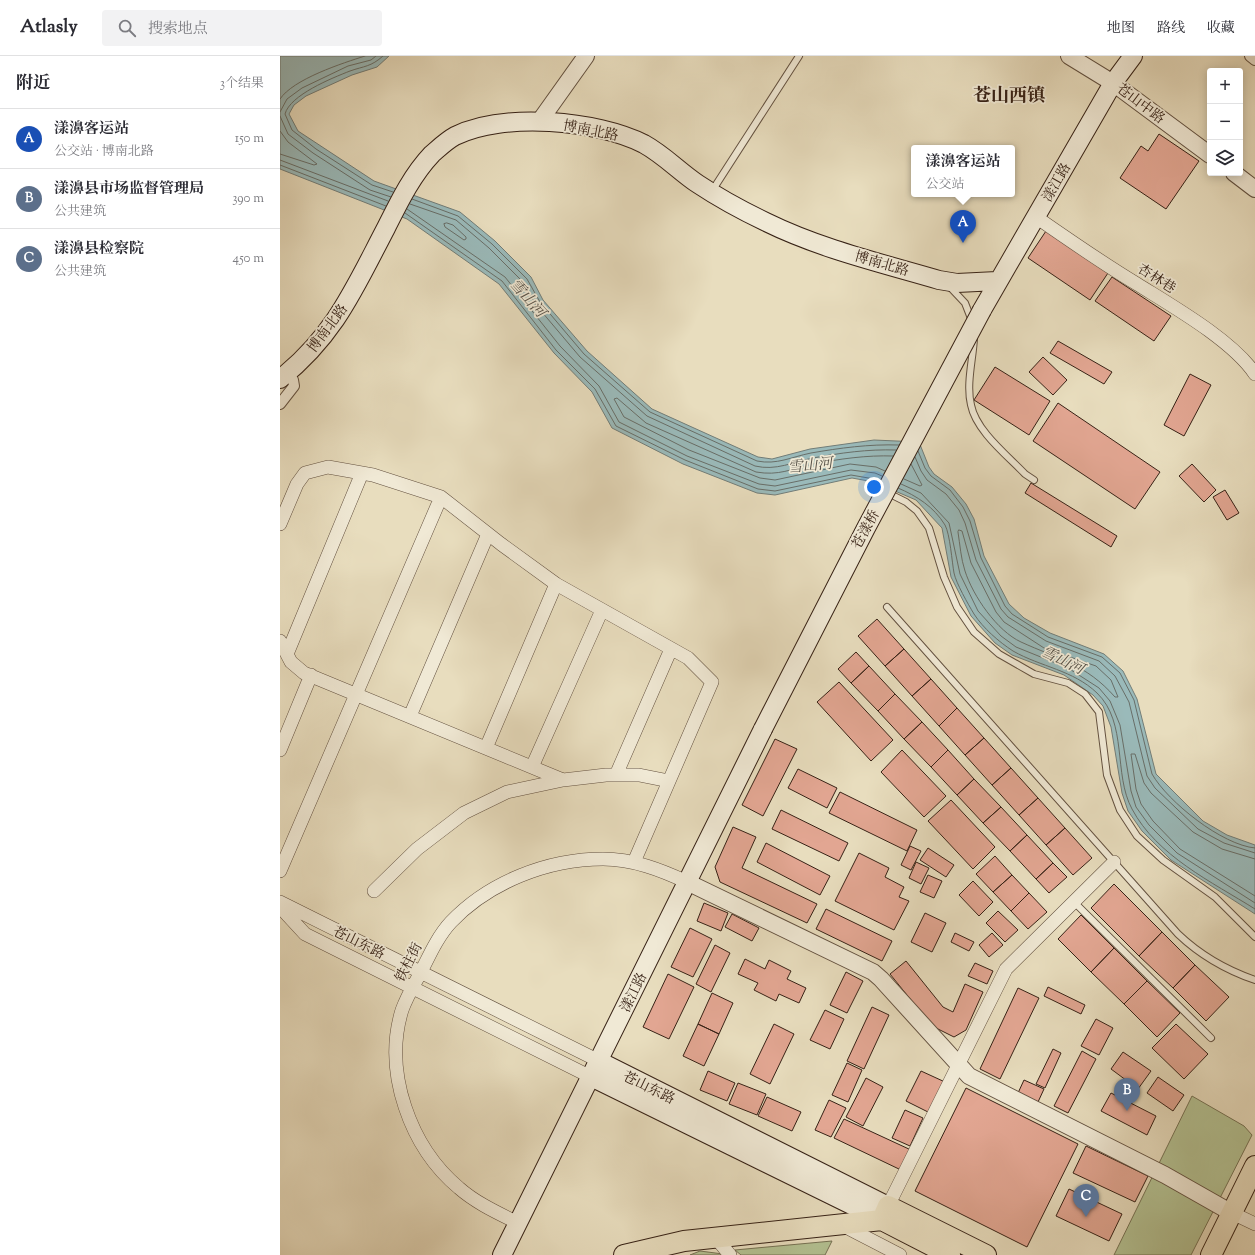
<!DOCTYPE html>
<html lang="zh">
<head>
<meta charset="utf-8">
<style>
  :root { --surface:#fff; --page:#f2f2f3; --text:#2b2b33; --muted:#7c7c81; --line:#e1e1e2; --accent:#8f2418 }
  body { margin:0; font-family:"Sorts Mill Goudy","Noto Serif SC",serif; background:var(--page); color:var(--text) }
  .controls { position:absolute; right:12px; top:12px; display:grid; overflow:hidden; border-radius:4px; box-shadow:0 2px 10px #0003 }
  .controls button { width:36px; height:36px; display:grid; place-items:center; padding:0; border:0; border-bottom:1px solid var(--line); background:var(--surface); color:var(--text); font:20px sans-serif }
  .you { position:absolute; left:594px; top:431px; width:14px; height:14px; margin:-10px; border:3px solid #fff; border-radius:50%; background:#1a73e8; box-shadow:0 0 0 6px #1a73e833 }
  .badge { display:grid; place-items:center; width:26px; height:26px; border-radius:50%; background:var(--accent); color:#fff; font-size:13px; font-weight:700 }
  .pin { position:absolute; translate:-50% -33px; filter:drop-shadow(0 1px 2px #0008) }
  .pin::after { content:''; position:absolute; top:21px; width:14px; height:12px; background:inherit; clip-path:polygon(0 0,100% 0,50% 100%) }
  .popup { position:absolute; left:631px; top:89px; width:104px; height:52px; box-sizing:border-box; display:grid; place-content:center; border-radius:4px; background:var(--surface); filter:drop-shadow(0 1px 3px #0005); font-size:13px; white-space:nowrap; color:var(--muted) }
  .popup b { font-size:15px; color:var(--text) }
  .popup::after { content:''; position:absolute; left:50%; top:100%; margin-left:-8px; border:8px solid transparent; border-top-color:var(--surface) }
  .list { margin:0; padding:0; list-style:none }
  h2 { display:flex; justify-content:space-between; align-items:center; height:52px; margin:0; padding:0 16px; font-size:17px }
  h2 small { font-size:13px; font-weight:400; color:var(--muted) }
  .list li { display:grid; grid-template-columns:26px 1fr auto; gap:12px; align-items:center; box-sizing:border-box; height:60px; padding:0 16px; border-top:1px solid var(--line) }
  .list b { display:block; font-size:15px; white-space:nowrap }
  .list p { margin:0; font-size:13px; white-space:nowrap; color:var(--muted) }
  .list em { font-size:13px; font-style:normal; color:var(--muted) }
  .icon { flex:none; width:22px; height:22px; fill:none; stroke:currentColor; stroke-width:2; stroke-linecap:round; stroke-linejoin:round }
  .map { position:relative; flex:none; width:975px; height:1199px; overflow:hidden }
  header { display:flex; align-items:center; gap:24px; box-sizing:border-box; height:56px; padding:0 20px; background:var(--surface); border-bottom:1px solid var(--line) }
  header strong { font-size:19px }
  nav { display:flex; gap:22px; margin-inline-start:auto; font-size:14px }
  .search { width:280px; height:36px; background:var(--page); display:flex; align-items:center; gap:10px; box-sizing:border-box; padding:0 14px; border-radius:4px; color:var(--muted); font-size:15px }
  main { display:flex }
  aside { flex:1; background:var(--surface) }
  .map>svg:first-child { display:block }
  .green { fill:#b4c293; stroke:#767254 }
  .water { fill:#9ababa; stroke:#727d78 }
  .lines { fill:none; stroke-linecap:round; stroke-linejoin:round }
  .shore { stroke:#686e68; stroke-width:1 }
  .building { fill:#e2a692; stroke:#372216 }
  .service-casing { stroke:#635140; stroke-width:8 }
  .pedestrian-casing { stroke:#635140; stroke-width:12 }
  .minor-casing { stroke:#635140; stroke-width:14 }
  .tertiary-casing { stroke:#635140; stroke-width:18 }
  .secondary-casing { stroke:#372216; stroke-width:20 }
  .primary-casing { stroke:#372216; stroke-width:22 }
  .service { stroke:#f0e9d5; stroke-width:6 }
  .pedestrian { stroke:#f0e9d5; stroke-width:10 }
  .minor { stroke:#f0e9d5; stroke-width:13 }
  .tertiary { stroke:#f0e9d5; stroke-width:16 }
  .secondary { stroke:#f0e9d5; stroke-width:18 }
  .primary { stroke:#e8ddbe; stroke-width:20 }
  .secondary-bridge-casing { stroke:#372216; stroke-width:20; stroke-linecap:butt }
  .secondary-bridge { stroke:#f0e9d5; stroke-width:18 }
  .labels { text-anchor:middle; stroke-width:3.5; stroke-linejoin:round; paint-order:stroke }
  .street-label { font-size:14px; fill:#372216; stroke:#f0e9d5 }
  .water-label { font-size:15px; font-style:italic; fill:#555047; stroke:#f0e9d5 }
  .district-label { font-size:18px; font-weight:bold; fill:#372216; stroke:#f0e9d5 }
</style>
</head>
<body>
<header>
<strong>Atlasly</strong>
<div class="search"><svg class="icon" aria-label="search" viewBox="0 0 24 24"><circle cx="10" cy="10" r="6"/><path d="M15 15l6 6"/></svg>搜索地点</div>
<nav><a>地图</a><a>路线</a><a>收藏</a></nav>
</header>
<main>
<aside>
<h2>附近<small>3个结果</small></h2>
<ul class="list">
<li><span class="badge" style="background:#1a4fb4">A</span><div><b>漾濞客运站</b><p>公交站 · 博南北路</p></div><em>150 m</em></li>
<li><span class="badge" style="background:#5c6f8a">B</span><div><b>漾濞县市场监督管理局</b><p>公共建筑</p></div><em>390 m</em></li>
<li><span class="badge" style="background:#5c6f8a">C</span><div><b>漾濞县检察院</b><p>公共建筑</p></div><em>450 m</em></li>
</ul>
</aside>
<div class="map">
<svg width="975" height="1199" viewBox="0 0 975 1199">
  <rect width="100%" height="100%" fill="#e8ddbe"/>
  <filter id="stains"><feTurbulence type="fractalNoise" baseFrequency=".005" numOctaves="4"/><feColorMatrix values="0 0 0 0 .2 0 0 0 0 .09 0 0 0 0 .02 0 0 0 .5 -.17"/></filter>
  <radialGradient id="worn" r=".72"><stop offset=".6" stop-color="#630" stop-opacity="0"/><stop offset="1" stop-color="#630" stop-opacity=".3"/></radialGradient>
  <path class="green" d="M912,1040L964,1070L972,1079L911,1199H834Z
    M552,1185L545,1199H461L455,1194Z
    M420,1195L443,1198V1199H410Z"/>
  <path class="water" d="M0,0H109L97,11L72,19L26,40L14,49L9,58L18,75L94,125L180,156L215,185L251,221L263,244L307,295L372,353L478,401L492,403L530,393L594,384L639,386L649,411L654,418L672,431L686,448L694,463L704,500L729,548L744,562L770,577L824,598L843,615L857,643L876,718L923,765L947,779L975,789V858L891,804L862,775L848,755L842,737L831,671L823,650L813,639L784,619L732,599L715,587L691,560L671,521L662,472L636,444L594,426L572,422L495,439L477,437L403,408L332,372L312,336L274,297L219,228L127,163L0,113Z"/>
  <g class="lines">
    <path class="shore" d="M103,0C91,11 84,10 70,15C52,22 10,39 5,58L12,74L36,93L92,129L113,136
      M0,43C13,23 63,7 85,0
      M0,56L7,43L22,32L68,10L91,4L96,0
      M0,60L8,78L33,97L90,134L111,141
      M0,75L8,86L37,108L34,109L0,98
      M0,104L108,145
      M0,109L106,150
      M132,143L178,160L212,188L247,223L260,246L304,298L370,356L477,405C497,409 511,401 531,397C560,392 589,388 619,389
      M130,148L176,164L209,192L243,226L256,249L300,301L367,360L475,410C496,415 513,406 533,402C560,397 588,393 616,394
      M127,153L225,221L280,290L319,330L339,366L407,400L479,428L495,430L571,414L595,417L602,420
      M125,157L222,225L276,294L315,333L336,370L405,404L478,433L495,435L571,419L600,424
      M167,167L173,169L186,181V183L184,184L165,171L164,168Z
      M638,395L645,412L651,420L670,434L683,451L690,465L701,502L725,550L732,558L768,581L822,601L840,617L854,644L872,718C888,746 942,789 975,792
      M635,401L641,415L647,424L666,438L679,454L685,467L696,504L721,553L728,561L766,585L819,605L835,620L849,646L867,720L875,732L918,773L944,787L975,797
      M605,415L596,411L570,408L495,424L480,422L409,394L344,361L334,343L337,342L366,367L476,416C499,420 511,413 533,408C559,403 587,399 613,400
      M624,423L640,430L642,429L631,408
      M621,428L641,437L669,467L680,518L698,555L721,580L736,591L788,612L819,632L830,645L840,669L851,735L856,751L869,769L897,797L975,847
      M618,432C637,440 654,451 665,469C670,478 672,506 674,517C676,527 688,548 694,558C703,572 719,586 733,595C761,611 793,614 817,637C848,667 833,718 852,753C877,800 932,826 975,853
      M679,474L682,475L691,507L716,556L724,566L764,592L816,610L831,624L838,641H835C806,608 778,603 741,586C717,575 693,540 685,515C681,503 680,489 678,476Z
      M975,803L942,793L913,776L871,737L864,727L855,698H851L856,733L861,748L873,765L900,793L975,840"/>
  </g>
  <path class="building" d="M879,78L919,105L886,153L840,122L861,90L868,95Z
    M766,175L828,217L810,244L748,202Z
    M832,221L891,260L874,285L815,245Z
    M778,285L832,316L824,328L770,297Z
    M763,301L787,324L773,339L749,316Z
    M715,311L770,345L749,379L694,344Z
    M910,318L931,329L904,380L884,369Z
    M778,347L880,416L855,453L753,385Z
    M912,408L936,434L924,446L899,420Z
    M751,427L837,480L831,491L745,437Z
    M945,434L959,457L947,464L933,441Z
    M597,563L624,593L605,610L578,580Z
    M624,593L651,623L632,640L605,610Z
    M576,596L589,610L571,627L558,613Z
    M589,610L615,638L598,655L571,627Z
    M651,623L677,652L659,670L632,640Z
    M559,626L613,684L591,705L537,646Z
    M615,638L642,666L624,683L598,655Z
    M677,652L704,682L685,699L659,670Z
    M642,666L668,694L651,711L624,683Z
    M704,682L731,712L712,729L685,699Z
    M495,683L517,693L483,760L462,749Z
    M622,694L666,740L644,761L601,716Z
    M668,694L694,723L677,739L651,711Z
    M731,712L758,742L739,759L712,729Z
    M518,713L557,732L547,752L508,732Z
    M694,723L721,751L703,767L677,739Z
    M560,736L637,774L627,795L549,757Z
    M758,742L785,772L766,789L739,759Z
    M671,744L715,791L693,813L648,765Z
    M721,751L747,779L730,795L703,767Z
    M501,754L568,787L559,805L492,773Z
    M453,771L476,781L462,812L537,848L527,867L440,826L435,811Z
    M785,772L812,802L793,819L766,789Z
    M747,779L773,807L756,823L730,795Z
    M486,787L550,820L540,839L477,806Z
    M630,790L641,795L631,814L621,809Z
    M648,792L674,809L666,821L640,804Z
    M579,797L609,812L605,821L624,831L619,841L629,845L614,874L555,845Z
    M715,800L732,819L713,836L696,818Z
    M636,806L649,812L641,828L629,822Z
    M773,807L787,821L769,837L756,823Z
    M648,819L662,825L654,842L640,836Z
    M732,819L749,837L731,855L713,836Z
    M693,825L713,846L699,860L679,839Z
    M834,828L882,876L859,900L811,852Z
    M749,837L767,856L748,873L731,855Z
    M424,847L448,857L441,875L417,865Z
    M546,853L612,885L602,905L536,873Z
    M718,855L738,874L725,886L706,867Z
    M645,857L666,867L652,896L631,886Z
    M452,858L479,872L472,885L445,871Z
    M801,859L834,892L811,916L778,883Z
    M410,872L432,883L413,921L391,911Z
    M882,876L915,909L893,932L859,900Z
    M675,877L694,886L689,895L671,886Z
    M712,877L723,889L709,901L699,889Z
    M435,889L450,897L431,936L416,928Z
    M834,892L867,925L844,948L811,916Z
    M465,903L485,913L489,904L511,915L507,923L526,932L519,947L499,938L496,945L474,934L478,927L458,918Z
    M626,905L663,951L673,956L685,928L703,936L686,974L674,981L652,970L610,918Z
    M695,907L713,915L707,928L688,920Z
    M915,909L949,941L926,965L893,932Z
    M566,916L583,925L567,957L550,949Z
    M388,918L414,931L389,983L363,971Z
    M867,925L900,957L877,981L844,948Z
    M768,931L805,949L801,958L764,940Z
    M738,932L759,942L720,1023L700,1013Z
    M432,937L453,947L439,978L418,968Z
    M592,951L609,959L584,1013L567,1005Z
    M545,954L564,963L550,993L530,984Z
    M816,963L833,972L819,999L801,990Z
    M418,968L439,978L424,1010L403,1000Z
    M494,968L514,978L490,1028L470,1018Z
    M896,968L928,998L904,1023L872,992Z
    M773,993L781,997L765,1032L756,1028Z
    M802,995L816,1003L788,1057L774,1050Z
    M843,996L871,1015L858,1033L831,1013Z
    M567,1007L582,1014L568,1046L552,1039Z
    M428,1015L455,1027L447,1045L420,1034Z
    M641,1015L665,1026L650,1057L626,1045Z
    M878,1021L904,1039L893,1055L867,1037Z
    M586,1022L603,1031L583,1070L566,1061Z
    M744,1024L764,1033L758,1046L738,1037Z
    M458,1027L486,1038L477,1059L449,1048Z
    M686,1032L798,1088L747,1191L635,1135Z
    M831,1037L876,1060L867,1079L821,1055Z
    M487,1041L521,1056L512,1075L478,1060Z
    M549,1044L566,1052L551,1081L535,1074Z
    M625,1054L643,1062L630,1090L612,1082Z
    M564,1063L631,1094L621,1114L554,1082Z
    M806,1090L868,1120L855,1146L793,1117Z
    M789,1133L842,1158L829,1185L776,1160Z"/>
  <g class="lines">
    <g class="service-casing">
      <path id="service" d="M432,135L519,0
        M669,230L685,247L692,265
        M694,282C693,303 686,328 691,349C696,375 728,400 745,418L754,424
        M614,440L626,446L637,455L649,472L664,521L677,551L694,576L719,598L754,618L788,627L805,638L819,656L827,719L840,754L857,780L883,804L935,841L975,881
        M607,551L898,878C920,899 946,914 975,924
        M794,846L931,982"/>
    </g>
    <g class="pedestrian-casing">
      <path id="pedestrian" d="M970,0L975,4
        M0,348L14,330L13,324L8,317"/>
    </g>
    <g class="minor-casing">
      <path id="minor" d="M756,161C789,184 822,207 857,228C892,250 952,284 975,318
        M0,468L17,428L25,417L48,411L93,419L161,441L221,488L276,528L408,602L432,626L354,806
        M0,585L11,606L24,617L283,724
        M7,598L82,417
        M130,660L208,478
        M206,692L276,528
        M0,694L31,619
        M252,711L322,554
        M336,719L391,593
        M0,815L161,441
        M94,835L137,793L184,757L227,736L283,724L326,719H359L389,725
        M0,846L319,1005
        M0,851L25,878L311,1021
        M608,1150L726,913L834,806
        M952,1157L975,1168
        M238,1167C218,1157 196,1147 179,1132C130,1091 103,1016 122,954C127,940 135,927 142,914C150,898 158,880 171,866C209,826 268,803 323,803C353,803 381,814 407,826
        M562,1169L620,1199
        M436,1182L450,1199"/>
    </g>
    <g class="tertiary-casing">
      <path id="tertiary" d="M789,0L833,27L930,99
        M259,66L306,0
        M954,117L975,133
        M407,826L593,916L601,923L689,1020L885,1119L952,1157"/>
    </g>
    <g class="secondary-casing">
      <path id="secondary" d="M702,254L833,27L853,0
        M0,323C55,279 74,233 106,172C119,146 132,119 152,98C159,92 166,85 175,80C223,56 317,64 364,88C384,99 400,116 418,128C439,142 463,155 486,166C541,193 601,207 659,224L677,227L717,225
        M319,1005L608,1150
        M311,1021L602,1164
        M222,1199L483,673"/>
    </g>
    <g class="primary-casing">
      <path id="primary" d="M602,1164L670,1199
        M344,1199L404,1185L602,1164L608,1150L706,1199
        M931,1199L975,1110"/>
    </g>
    <use href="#service" class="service"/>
    <use href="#pedestrian" class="pedestrian"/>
    <use href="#minor" class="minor"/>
    <use href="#tertiary" class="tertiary"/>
    <use href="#secondary" class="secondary"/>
    <use href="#primary" class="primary"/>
    <g class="secondary-bridge-casing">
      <path id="secondary-bridge" d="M483,673L586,472L702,254"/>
    </g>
    <use href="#secondary-bridge" class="secondary-bridge"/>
  </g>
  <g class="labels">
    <g class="street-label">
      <text transform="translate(861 47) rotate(37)" y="5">苍山中路</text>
      <text transform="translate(311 74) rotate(11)" y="5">博南北路</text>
      <text transform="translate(776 126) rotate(-60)" y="5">漾江路</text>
      <text transform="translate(602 207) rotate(16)" y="5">博南北路</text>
      <text transform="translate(877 222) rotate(32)" y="5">杏林巷</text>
      <text transform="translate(47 272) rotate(-53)" y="5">博南北路</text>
      <text transform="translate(585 473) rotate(-62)" y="5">苍漾桥</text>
      <text transform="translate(79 886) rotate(26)" y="5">苍山东路</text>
      <text transform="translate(128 906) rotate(-63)" y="5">铁柱街</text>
      <text transform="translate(353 936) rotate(-64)" y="5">漾江路</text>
      <text transform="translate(369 1031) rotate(26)" y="5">苍山东路</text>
    </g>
    <g class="water-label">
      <text transform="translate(248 242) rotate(48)" y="5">雪山河</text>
      <text transform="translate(530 409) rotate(-6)" y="5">雪山河</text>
      <text transform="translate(783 604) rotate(26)" y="5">雪山河</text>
    </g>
    <g class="district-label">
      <text x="729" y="45">苍山西镇</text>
    </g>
  </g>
  <rect width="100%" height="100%" filter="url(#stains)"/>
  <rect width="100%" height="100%" fill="url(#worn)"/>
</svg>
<div class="controls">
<button>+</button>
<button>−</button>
<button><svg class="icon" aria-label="layers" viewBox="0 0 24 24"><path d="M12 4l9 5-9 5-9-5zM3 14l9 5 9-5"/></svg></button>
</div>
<div class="you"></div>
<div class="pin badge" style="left:683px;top:187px;background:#1a4fb4">A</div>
<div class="popup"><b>漾濞客运站</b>公交站</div>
<div class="pin badge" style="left:847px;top:1055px;background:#5c6f8a">B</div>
<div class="pin badge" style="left:806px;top:1161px;background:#5c6f8a">C</div>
</div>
</main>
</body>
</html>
